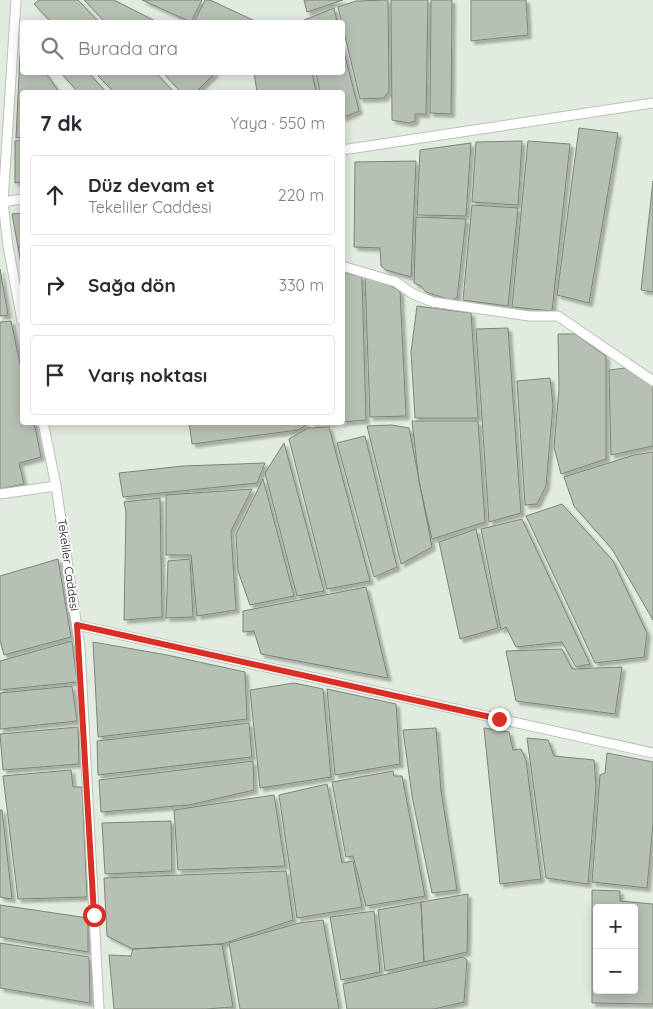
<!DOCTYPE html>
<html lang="tr">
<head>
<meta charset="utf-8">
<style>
  :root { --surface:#fff; --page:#f2f2f3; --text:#2b2b33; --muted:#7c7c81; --line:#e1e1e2 }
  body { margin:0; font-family:Quicksand,sans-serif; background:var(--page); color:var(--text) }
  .controls { position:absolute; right:15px; bottom:15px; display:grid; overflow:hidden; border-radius:5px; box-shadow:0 2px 12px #0003 }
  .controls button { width:45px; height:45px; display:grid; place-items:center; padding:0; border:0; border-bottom:1px solid var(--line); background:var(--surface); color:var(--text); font:25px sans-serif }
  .stop { position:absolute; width:15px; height:15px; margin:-11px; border:4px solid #d93025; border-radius:50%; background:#fff }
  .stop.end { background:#d93025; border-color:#fff; box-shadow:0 1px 5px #0008 }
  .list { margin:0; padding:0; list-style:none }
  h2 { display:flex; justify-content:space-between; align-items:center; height:65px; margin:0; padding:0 20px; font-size:21px }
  h2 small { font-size:16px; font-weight:400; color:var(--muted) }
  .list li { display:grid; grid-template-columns:32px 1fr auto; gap:15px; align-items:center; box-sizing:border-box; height:80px; margin:0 10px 10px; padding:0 10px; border:1px solid var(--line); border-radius:5px }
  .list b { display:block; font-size:19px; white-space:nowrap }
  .list p { margin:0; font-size:16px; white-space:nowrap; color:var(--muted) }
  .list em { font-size:16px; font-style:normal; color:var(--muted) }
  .icon { flex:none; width:28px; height:28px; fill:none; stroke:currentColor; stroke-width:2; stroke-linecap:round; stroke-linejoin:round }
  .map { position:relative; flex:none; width:653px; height:1009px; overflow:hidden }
  .search { position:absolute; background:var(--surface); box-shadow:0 2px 12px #0003; left:20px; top:20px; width:325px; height:55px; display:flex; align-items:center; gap:12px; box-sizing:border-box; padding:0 18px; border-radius:5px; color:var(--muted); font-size:19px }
  .panel { position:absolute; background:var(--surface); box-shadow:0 2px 12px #0003; left:20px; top:90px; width:325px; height:335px; border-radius:5px }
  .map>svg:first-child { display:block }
  .building { fill:#b7c0b5; stroke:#7d857b; fill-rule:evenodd; filter:url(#shadow) }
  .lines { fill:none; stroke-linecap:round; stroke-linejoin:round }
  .minor-casing { stroke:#bac2b7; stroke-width:11 }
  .minor { stroke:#fff; stroke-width:9 }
  .route { stroke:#d93025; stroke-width:6 }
  .labels { text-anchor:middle; stroke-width:4; stroke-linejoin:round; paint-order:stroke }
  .street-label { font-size:12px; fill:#0d100c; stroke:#fff }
</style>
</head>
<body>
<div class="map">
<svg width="653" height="1009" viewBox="0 0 653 1009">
  <defs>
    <filter id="shadow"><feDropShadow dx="3.5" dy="3.5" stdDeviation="1" flood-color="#0004"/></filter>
  </defs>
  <rect width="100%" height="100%" fill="#e2ebe0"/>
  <path class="building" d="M39,0H78L99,22H51L34,4Z
    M84,0H114L157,22H105Z
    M142,0H202L191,22Z
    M205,0H210L257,22H194Z
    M304,0H343L307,12Z
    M388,0L389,91L384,98L360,99L338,7L356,1Z
    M391,0H428L426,114H415V121L409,123L392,120Z
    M431,0H452L451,114L430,113Z
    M471,0H526L528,35L471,41Z
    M334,8L337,22H297H299Z
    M342,44L359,111L342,118V92H320L316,72H342Z
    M22,54V72H45L59,92H22V137L16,138L20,55Z
    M60,72H88L106,92H78Z
    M101,72H155L174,92H114L98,76Z
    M162,72H216L196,92H181Z
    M254,72H312L316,92H257Z
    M579,128L618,133L589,303L557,295Z
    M22,140V182L15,183V141Z
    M522,141L518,205L472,202L476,142Z
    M528,141L570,144L552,311L512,307Z
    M471,143L466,216L417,215L420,150Z
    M416,161L411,277L386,270L381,266L380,248L354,247L355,162Z
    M653,181V292L641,290Z
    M472,205L518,208L508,306L463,300Z
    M22,213V246L18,247L12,214Z
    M416,217L466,219L457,298L451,300L426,292L421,286L414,283Z
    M22,246V270L18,247Z
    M0,269L8,315L0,316Z
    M342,272L362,277L366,420L342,422Z
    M365,277L384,282L400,291L406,416L370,417Z
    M417,306L471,313L478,418H415L411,352Z
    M11,321L22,373V422H34L41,457L19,463L24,484L0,489V322Z
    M508,328L521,513L489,522L476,329Z
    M558,334H575L606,356V459L561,474L554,447L559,389Z
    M625,368L653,386V446L611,455L609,370Z
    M550,378L553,405L546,486L537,504L525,505L517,381Z
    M412,421H478L485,522L432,539L419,482Z
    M189,422H306V425L298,430L192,444Z
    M312,422H342L313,425Z
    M392,425L409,428L432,547L401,564L367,426Z
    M329,427L370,581L327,589L289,439L308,428Z
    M365,436L397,567L374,577L337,443Z
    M284,443L324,591L297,596L265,473Z
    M653,452V620L612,549L574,506L564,477L634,455Z
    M265,463L257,483L123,497L119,473L183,466Z
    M263,479L294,596L250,605L238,571L236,534Z
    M252,489L231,531L236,610L197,616L191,555H166V495Z
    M160,498L162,617L124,620L126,512L124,502Z
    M562,504L613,561L647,633L644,657L595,663L526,516Z
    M522,519L590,664L576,667L562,642L516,647L506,627L501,630L481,529Z
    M476,529L498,628L460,639L439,542Z
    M58,559L71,637L4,655L0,640V576Z
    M190,559L193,617L166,618L168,561Z
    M366,587L388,678L261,654L254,631L243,632V611Z
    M72,641L77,682L0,690V661Z
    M93,642L167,655L245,672L247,719L98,737Z
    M562,649L572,669L622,667L615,714L516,701L506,651Z
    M294,683L323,689L331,777L260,788L250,690Z
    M72,686L77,721L0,729V693Z
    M327,689L396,704L400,764L335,775Z
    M249,723L252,757L98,775L97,741Z
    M78,727L79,764L3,770L0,734Z
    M436,728L441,791L457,890L432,893L412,796L403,730Z
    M484,728L509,732L513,750L521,749L526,760L541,879L500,884Z
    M527,738L548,740L554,756L594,760L596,787L588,884L546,878Z
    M607,753L653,762V824L647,888L592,882L600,775L605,773Z
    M253,761L254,790L189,805L101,812L99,780Z
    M71,770L73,787H82L87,897L18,899L3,776Z
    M393,771L394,776H402L425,896L366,906L353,856L346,857L332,782Z
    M327,784L342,863L353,861L362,907L297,918L279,795Z
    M274,795L285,866L178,870L174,810Z
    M0,810H2L12,899L0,897Z
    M171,821L172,871L105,874L102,823Z
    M286,871L293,920L222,944L133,949L107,936L104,878Z
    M592,890L620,891V901L653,904V1004L592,1003ZM597,908H634V990H597Z
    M468,894L467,952L424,962L421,902Z
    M421,902L424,962L385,971L378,910Z
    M0,905L88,918V952L0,937Z
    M374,911L380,972L341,980L330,917Z
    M323,920L339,1009H240L229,943L299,923Z
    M0,943L89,957L90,1003L0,988Z
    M222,944L233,1007L206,1009H114L109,955L131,956L133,949Z
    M463,957L467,960L464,1002L434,1009H347L343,984Z"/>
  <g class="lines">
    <g class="minor-casing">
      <path id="minor" d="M16,0L3,202L8,246L22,321
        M342,150L653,103
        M3,202L22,199
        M342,266L396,282L413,294L433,302L529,316H558L653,381
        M43,422L56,486L80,648L99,1009
        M0,494L56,486
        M77,625L653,753"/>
    </g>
    <use href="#minor" class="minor"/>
  </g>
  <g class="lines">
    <path class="route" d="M94,915L77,625L499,719"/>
  </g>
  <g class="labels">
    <g class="street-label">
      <text transform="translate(68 565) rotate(82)" y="4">Tekeliler Caddesi</text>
    </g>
  </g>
</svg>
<div class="controls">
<button>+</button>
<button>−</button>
</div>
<div class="stop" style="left:94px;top:915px"></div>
<div class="stop end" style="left:499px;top:719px"></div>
<div class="search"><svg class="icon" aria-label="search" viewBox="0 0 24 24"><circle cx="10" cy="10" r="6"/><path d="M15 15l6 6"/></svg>Burada ara</div>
<section class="panel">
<h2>7 dk<small>Yaya · 550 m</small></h2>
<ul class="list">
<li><svg class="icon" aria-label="ahead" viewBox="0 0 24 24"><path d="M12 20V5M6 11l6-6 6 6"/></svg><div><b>Düz devam et</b><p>Tekeliler Caddesi</p></div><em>220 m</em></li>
<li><svg class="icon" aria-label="right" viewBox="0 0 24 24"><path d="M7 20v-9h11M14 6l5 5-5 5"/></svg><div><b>Sağa dön</b></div><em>330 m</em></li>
<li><svg class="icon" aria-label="arrive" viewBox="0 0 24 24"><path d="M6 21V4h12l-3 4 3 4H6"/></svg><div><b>Varış noktası</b></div></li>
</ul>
</section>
</div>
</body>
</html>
